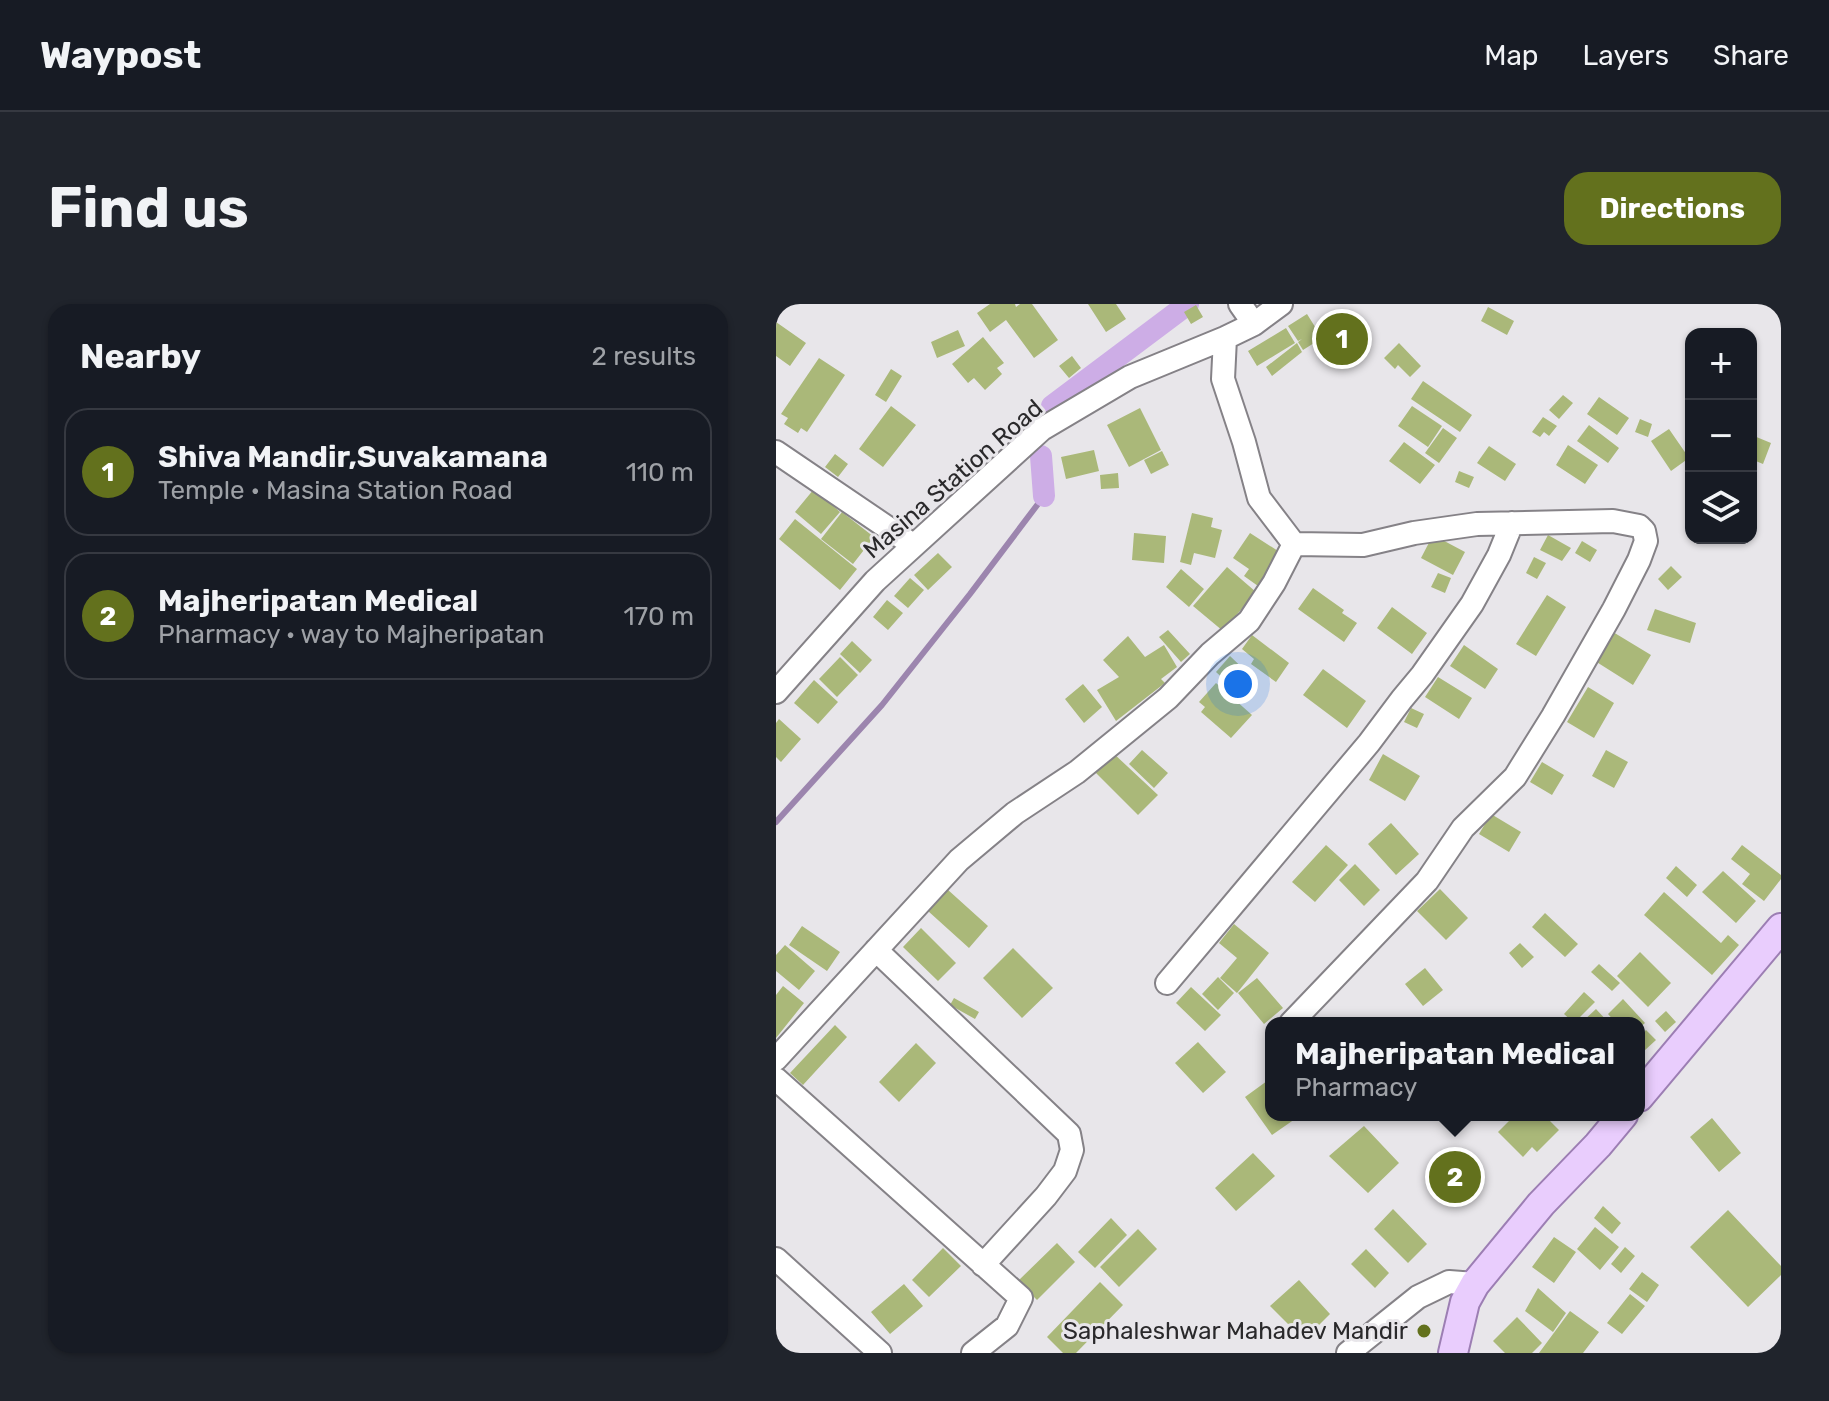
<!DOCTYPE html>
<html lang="en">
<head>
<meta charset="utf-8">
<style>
  :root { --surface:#171b24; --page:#20242c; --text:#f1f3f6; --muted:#9ea1a6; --line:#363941; --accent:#63711d }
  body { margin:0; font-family:Rubik,sans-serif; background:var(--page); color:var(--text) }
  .controls { position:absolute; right:24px; top:24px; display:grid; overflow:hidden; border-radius:16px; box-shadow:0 2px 6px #0004 }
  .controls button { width:72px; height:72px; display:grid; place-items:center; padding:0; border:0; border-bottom:2px solid var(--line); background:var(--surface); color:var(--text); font:40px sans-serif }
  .you { position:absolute; left:462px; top:380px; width:28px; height:28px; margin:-20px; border:6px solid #fff; border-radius:50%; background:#1a73e8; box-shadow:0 0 0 12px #1a73e833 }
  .badge { display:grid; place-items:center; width:52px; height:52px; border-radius:50%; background:var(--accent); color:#fff; font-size:26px; font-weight:700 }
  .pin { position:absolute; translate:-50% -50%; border:4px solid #fff; box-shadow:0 2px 8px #0006 }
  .popup { position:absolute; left:489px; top:713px; width:380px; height:104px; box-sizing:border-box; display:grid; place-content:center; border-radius:16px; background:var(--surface); filter:drop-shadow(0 2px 6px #0005); font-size:26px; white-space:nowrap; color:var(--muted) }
  .popup b { font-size:30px; color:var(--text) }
  .popup::after { content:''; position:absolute; left:50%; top:100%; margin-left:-16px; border:16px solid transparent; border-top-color:var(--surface) }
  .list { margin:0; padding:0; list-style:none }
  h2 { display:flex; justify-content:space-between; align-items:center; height:104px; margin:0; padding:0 32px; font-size:34px }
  h2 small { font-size:26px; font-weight:400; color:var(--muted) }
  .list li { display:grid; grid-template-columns:52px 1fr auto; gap:24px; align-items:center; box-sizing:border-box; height:128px; margin:0 16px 16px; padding:0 16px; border:2px solid var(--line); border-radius:24px }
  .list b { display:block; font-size:30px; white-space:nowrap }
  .list p { margin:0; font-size:26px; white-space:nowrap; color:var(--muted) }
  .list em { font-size:26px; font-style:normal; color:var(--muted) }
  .icon { flex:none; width:44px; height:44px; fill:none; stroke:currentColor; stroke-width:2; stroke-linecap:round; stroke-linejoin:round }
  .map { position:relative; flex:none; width:1005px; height:1049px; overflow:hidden; border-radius:24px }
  header { display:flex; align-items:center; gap:48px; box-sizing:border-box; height:112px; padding:0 40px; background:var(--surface); border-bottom:2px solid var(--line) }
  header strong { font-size:38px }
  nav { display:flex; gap:44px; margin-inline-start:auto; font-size:28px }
  .intro { display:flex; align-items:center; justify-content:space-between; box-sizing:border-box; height:192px; padding:0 48px }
  h1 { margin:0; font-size:56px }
  .button { padding:20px 36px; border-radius:24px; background:var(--accent); color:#fff; font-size:28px; font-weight:700 }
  main { display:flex; gap:48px; padding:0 48px }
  aside { flex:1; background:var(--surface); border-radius:24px; box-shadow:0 2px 6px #0004 }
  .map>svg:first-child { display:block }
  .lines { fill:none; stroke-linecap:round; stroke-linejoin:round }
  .stream { stroke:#9c85ae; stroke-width:6 }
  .canal { stroke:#cdade6; stroke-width:22 }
  .building { fill:#aab879 }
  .minor-casing { stroke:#858287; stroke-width:26 }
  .major-casing { stroke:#9c7eb3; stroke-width:32 }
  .minor { stroke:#fff; stroke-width:22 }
  .major { stroke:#e9cdfd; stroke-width:28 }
  .poi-dot { fill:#63711d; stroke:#e8e6ea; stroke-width:3 }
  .labels { text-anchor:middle; stroke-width:6; stroke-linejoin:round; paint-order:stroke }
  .street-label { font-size:24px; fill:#2a292b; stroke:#e8e6ea }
  .poi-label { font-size:24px; fill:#2a292b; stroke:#e8e6ea; text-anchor:end }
</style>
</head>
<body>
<header>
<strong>Waypost</strong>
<nav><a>Map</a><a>Layers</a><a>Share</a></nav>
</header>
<div class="intro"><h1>Find us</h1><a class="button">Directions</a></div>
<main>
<aside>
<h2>Nearby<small>2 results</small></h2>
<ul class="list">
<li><span class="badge">1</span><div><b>Shiva Mandir,Suvakamana</b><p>Temple · Masina Station Road</p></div><em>110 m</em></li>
<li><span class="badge">2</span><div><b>Majheripatan Medical</b><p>Pharmacy · way to Majheripatan</p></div><em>170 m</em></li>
</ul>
</aside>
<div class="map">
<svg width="1005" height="1049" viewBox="0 0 1005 1049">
  <rect width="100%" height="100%" fill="#e8e6ea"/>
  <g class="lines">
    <path class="stream" d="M0,518L106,401L194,290L268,192"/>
    <path class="canal" d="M276,102L412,0
      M265,152L268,192"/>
  </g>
  <path class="building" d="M214,0H239L240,3L244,0H256L282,36L258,54L230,16L214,28L201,9Z
    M312,0H340L350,15L330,28Z
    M420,1L427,13L415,20L408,8Z
    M712,3L738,17L731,31L705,17Z
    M531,10L546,34L527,46L522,38L526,35L522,37L512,22Z
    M0,18L30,39L14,62L0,52Z
    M566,19L581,35L565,51L550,35Z
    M510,24L519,39L481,62L472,47Z
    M182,26L189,42L161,54L155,38Z
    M207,33L228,59L221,64L226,70L209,86L198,74L192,79L176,60Z
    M521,39L526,48L496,72L490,63Z
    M623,39L645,62L634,73L622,61L619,65L608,54Z
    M296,52L305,64L293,74L283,62Z
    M43,54L69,71L31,128L25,124L22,129L8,120L12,114L5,110Z
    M115,65L126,72L110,98L99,91Z
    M647,77L696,111L684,128L635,95Z
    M787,91L797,99L783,115L773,106Z
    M823,93L853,114L841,131L811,110Z
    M115,102L140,121L107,163L83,145Z
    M636,102L666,122L652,143L622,122Z
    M364,104L385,146L353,163L331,121Z
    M767,113L781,122L773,132L768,128L764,133L756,128Z
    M864,115L876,120L872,133L859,128Z
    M813,121L843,144L832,159L801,137Z
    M667,124L681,134L663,159L649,149Z
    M893,125L913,154L895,167L875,137Z
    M978,132L995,139L987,160L975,155V139Z
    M628,138L659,161L644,180L613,157Z
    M792,141L822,161L809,180L780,161Z
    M713,142L740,160L729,177L701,159Z
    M318,146L323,167L290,175L285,153Z
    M386,147L393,161L375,170L368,156Z
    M59,150L72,160L62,173L49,163Z
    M683,167L698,173L693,184L679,178Z
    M342,169L343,184L325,185L324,171Z
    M38,185L64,208L45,230L19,208Z
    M66,208L98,233L77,260L45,235Z
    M416,209L437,214L435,223L446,226L439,254L418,249L415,261L404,258Z
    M19,215L81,265L64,286L3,235Z
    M358,229L390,232L388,259L356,256Z
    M474,229L502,247L482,282L468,272L473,265L457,254Z
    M657,231L689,248L677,271L645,254Z
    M772,231L795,244L786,257L764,246Z
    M806,237L821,246L814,258L799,249Z
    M162,249L176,263L152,286L138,271Z
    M758,253L770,259L761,275L750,269Z
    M895,262L906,273L892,286L882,275Z
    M451,263L480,288L447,327L417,302Z
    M405,265L428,285L413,303L390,283Z
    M662,269L675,274L669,289L655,283Z
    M134,274L148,286L132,304L118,292Z
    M537,284L568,306L566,309L581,319L568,338L522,305Z
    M771,291L790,303L760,352L740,340Z
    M111,296L127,309L112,326L97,313Z
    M616,303L651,329L636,350L601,324Z
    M879,305L920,319L914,339L871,326Z
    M392,326L414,350L405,358L383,333Z
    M837,328L875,351L857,381L819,357Z
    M476,331L513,359L500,378L475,360L478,355L466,345Z
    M352,332L369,353L388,341L401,363L385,375L389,379L340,417L321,386L343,373L327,356Z
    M76,337L96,356L84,369L64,350Z
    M688,341L722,365L709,385L674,362Z
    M454,352L479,376L465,391L440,368Z
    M64,353L82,371L61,393L43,375Z
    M547,365L590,397L571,424L527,391Z
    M662,373L696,394L683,415L649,393Z
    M38,376L62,398L42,420L18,399Z
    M440,379L476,411L455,434L425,408L429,403L423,398Z
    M307,380L326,403L308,419L289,395Z
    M812,383L838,399L818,434L791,418Z
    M635,404L648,410L641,424L628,418Z
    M3,415L25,435L5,458L0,453V419Z
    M366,446L392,469L378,484L353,460Z
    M830,446L852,458L838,484L816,472Z
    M336,448L382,491L362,511L317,466Z
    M607,450L644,472L629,497L593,476Z
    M766,458L788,471L776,491L754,478Z
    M715,510L745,528L733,548L703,530Z
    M615,519L643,550L620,571L592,540Z
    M550,541L572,561L539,598L516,578Z
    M966,541L1005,571V575L988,597L966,580L974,570L955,555Z
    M579,560L604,586L588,602L563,576Z
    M900,562L921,581L911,593L890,574Z
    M947,567L980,597L960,619L926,588Z
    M171,585L212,622L193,644L152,607Z
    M664,585L692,614L670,636L641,607Z
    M888,588L945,639L952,631L963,641L936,671L868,611Z
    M769,609L802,640L789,653L756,623Z
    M458,620L493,649L461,689L444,674L461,654L443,639Z
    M26,622L64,648L51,667L13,641Z
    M145,624L180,659L162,677L127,643Z
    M744,639L758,653L746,664L733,649Z
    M9,641L39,667L23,686L0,667V651Z
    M237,644L277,684L246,714L207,674Z
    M864,648L895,679L872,703L841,672Z
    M823,660L844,679L836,687L815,668Z
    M649,664L667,686L647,702L629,680Z
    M442,673L458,689L442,706L426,690Z
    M481,674L507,704L488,720L462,689Z
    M7,682L28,699L0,734V691Z
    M415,683L445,711L429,727L400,699Z
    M808,688L819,698L798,719L788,710Z
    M178,694L203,708L199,715L174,701Z
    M847,695L869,719L863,724V719H840L832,710Z
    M820,705L833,719H805Z
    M890,707L900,718L889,728L879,717Z
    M59,721L71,733L27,781L14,769Z
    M870,726L880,736L868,747L863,742V733Z
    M422,738L450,768L427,789L399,759Z
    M140,739L160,759L123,798L103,778Z
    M491,777L495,782V811H516L519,815L496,831L469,793Z
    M739,811H776L772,815L783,826L761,848L756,843L747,853L722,828Z
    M936,814L965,849L943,868L914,833Z
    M588,822L623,859L592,889L553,852Z
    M675,844L708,877L683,902L651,868Z
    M477,849L499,872L460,907L439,884Z
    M827,902L845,919L836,930L818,914Z
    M617,905L651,940L632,959L598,925Z
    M952,906L1005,962V971L972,1003L914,943Z
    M335,914L351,931L319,964L302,948Z
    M819,923L843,943L824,966L801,945Z
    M362,925L381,945L343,983L324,963Z
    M778,933L800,948L778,979L756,963Z
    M281,939L299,958L261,996L242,977Z
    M849,943L859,952L845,969L835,960Z
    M167,944L185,962L153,993L136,976Z
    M590,945L613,969L599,984L575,960Z
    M866,968L883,981L871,998L853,985Z
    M523,976L554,1010L528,1036L494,1002Z
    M324,978L347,1001L300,1049H287L271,1033Z
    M128,980L147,1002L114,1030L95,1008Z
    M762,984L790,1009L777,1028L749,1007Z
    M854,990L869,1002L846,1030L831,1019Z
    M794,1007L823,1028L807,1049H763Z
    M741,1013L766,1039L756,1049H729L717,1037Z"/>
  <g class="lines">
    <g class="minor-casing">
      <path id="minor" d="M464,0L478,20
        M449,34L447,75L468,138L483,194L518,240L587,241L638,229L701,220L837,217L863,222L868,227L870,237L863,256L838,305L777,412L739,473L687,524L651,577L515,719
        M0,148L137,241
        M0,388L99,277L266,125L354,73L449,34L478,20L505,0
        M100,646L293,830L296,846L289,867L270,892L207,961
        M391,679L593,439L626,395L646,371L696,300L723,251L736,219
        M0,755L183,556L239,509L301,468L392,394L434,350L473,317L498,279L518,240
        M0,775L245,994L231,1022L197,1049
        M0,955L104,1049
        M572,1049L642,993L673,978L699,980"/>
    </g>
    <g class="major-casing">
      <path id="major" d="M863,793L1005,624
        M677,1049L689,998L699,980L765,900L822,841L847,811"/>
    </g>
    <use href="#minor" class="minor"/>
    <use href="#major" class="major"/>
  </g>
  <circle class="poi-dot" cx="648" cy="1027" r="8"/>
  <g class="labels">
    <g class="street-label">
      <text transform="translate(177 175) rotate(-41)" y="8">Masina Station Road</text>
    </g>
    <g class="poi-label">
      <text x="632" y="1035">Saphaleshwar Mahadev Mandir</text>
    </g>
  </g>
</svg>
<div class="controls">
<button>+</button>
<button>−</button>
<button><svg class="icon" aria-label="layers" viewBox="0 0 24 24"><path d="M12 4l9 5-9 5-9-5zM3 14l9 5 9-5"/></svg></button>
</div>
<div class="you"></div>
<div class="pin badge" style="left:566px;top:35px">1</div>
<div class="pin badge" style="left:679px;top:873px">2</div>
<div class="popup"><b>Majheripatan Medical</b>Pharmacy</div>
</div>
</main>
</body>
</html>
